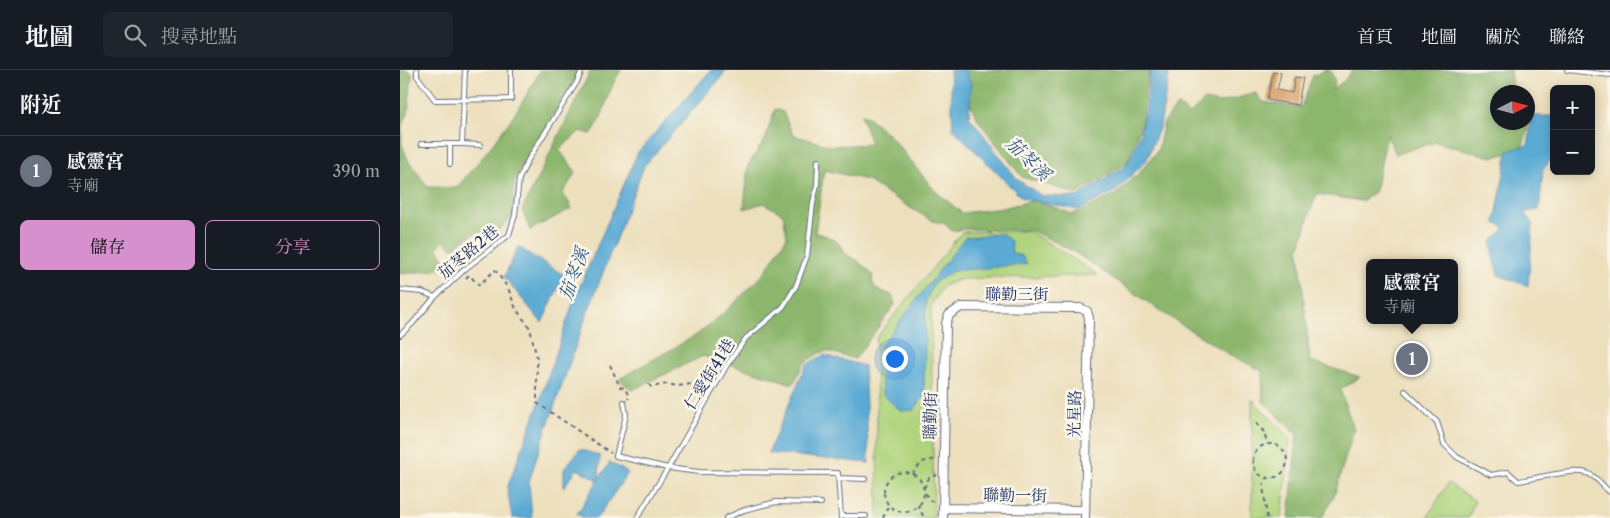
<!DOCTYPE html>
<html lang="zh-TW">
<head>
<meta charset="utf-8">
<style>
  :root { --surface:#171b24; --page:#20242c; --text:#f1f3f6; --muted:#9ea1a6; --line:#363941; --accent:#d690ce }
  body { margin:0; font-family:"Libre Caslon Text","Noto Serif TC",serif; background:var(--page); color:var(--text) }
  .controls { position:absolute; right:15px; top:15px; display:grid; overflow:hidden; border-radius:8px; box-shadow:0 2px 12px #0003 }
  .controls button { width:45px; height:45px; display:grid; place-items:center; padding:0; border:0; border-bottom:1px solid var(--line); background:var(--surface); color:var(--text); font:25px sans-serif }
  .compass { position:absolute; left:1090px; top:15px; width:45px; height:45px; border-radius:50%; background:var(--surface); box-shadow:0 2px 12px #0003; rotate:84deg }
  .you { position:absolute; left:494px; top:288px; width:18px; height:18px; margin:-12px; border:4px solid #fff; border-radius:50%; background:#1a73e8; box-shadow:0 0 0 8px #1a73e833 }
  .badge { display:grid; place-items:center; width:32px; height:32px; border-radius:50%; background:var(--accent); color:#fff; font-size:16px; font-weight:700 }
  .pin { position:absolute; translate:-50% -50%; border:2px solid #fff; box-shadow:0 1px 5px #0006 }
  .popup { position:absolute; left:966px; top:189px; width:92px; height:65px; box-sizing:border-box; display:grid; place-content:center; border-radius:8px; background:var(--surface); filter:drop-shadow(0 1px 4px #0005); font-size:16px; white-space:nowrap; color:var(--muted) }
  .popup b { font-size:19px; color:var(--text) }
  .popup::after { content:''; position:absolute; left:50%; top:100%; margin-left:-10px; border:10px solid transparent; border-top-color:var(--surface) }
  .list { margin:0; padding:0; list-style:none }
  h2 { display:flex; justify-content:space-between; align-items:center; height:65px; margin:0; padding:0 20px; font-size:21px }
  h2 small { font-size:16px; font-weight:400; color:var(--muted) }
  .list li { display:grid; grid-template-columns:32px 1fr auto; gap:15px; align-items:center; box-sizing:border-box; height:70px; padding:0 20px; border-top:1px solid var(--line) }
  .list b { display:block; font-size:19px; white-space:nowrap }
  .list p { margin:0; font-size:16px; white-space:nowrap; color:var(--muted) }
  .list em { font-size:16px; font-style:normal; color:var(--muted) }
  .actions { display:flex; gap:10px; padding:15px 20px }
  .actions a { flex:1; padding:11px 0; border:1px solid var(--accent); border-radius:8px; text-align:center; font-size:18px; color:var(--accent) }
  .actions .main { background:var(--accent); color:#111 }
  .icon { flex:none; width:28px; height:28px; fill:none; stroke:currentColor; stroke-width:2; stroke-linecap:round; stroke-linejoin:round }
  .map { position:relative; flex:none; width:1210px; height:448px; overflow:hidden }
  header { display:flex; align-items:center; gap:30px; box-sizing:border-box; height:70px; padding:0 25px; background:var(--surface); border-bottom:1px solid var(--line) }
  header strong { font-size:24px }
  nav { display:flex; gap:28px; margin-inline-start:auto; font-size:18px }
  .search { width:350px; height:45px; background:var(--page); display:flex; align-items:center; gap:12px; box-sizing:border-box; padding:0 18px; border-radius:8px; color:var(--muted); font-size:19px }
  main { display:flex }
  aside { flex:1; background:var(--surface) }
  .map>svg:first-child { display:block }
  .green { fill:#b0d47d; stroke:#66826e }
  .forest { fill:#8cb66c; stroke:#547265 }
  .water { fill:#5aaad4; stroke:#3a6c99 }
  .building { fill:#d8a36c }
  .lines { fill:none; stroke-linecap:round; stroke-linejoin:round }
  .service-casing { stroke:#646d7f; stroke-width:6 }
  .minor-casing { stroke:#646d7f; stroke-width:10 }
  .path { stroke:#646d7f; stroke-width:2; stroke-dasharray:4 4; stroke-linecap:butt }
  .service { stroke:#fff; stroke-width:4 }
  .minor { stroke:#fff; stroke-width:8 }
  .labels { text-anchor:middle; stroke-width:5; stroke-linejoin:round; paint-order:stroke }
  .street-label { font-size:16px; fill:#1b2f5e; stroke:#fbf7ec }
  .water-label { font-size:18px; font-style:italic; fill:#315a87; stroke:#fbf7ec }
</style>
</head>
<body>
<header>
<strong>地圖</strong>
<div class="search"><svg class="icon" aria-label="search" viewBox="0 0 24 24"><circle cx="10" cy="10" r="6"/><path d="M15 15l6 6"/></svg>搜尋地點</div>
<nav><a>首頁</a><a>地圖</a><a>關於</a><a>聯絡</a></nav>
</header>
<main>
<aside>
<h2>附近<small></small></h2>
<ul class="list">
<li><span class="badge" style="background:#6b7280">1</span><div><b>感靈宮</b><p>寺廟</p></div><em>390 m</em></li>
</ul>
<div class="actions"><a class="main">儲存</a><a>分享</a></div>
</aside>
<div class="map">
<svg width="1210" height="448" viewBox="0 0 1210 448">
  <rect width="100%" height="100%" fill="#fbf7ec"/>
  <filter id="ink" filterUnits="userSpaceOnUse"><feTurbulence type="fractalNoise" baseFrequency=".02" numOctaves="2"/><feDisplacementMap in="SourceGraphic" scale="10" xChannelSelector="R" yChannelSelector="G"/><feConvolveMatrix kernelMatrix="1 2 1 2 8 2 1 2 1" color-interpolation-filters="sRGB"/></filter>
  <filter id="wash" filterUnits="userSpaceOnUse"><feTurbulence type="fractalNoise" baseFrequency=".0096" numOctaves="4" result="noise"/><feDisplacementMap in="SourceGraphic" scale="20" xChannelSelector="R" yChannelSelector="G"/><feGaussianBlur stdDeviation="1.12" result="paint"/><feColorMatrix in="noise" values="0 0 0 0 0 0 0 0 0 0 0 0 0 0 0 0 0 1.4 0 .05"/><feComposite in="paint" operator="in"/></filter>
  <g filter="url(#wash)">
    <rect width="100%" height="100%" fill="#ecdfbc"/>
    <path class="green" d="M629,161L698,205L561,209L543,216L531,235L534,448H478L476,268L562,162Z
      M852,329L890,368L882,448H852Z
      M1048,413L1075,431L1068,448H1027Z"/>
    <path class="forest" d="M0,0H8L12,4L8,44L2,55V75L8,90L28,117L56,118C85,86 122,39 140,0H179L175,10L162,28L150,51L121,96L114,114L113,146L100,159L92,162H78L63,170L53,179L43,170L37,178L51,198L0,204Z
      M191,0H221C207,18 206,46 191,64L180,61L159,80L176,102L163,123L172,138L130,160L122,140Z
      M564,0H749L741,56L727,93L677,124L622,107L580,53L563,21Z
      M925,0H930L935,11L932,20L944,11L952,0H1110L1112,19L1114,22H1098V52H1128V44L1131,49L1121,81L1092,87L1036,72L996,84L987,65L975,121L962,131L917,124L909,145L899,181L910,291L960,307L940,320L954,359L934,426L922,448H889L897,365L863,331L862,301L827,283L768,246L673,181L631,160L563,159L552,161L545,154L533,151L512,139L467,110L424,100L415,163C429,166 439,169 444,183L458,191L473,205L472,211L476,219L492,225L495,234L455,289L427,281L419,283L404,293L393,314L303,286L232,320L219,309L295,266L323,244L362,206L387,167L383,144L363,133L344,139L348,95L365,70L375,39L383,42L393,65L431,76L471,74L461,44L466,45L492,68L534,120L562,143L603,138L634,130L672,144L682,141L716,124L739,103L758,80L764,52L778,35L789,45L805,30L819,33L856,23L863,32L901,37L913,6Z"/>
    <path class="water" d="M311,0H326L319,10L244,96L187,244L137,386L129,412L132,448H112L107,418L137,339L174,230L238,82Z
      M550,0H565L571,14L569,46L618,110L642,126L677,127L727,95L740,65L747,32L750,0H768L769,6L760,56L746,91L717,120L679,140L622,128L553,59Z
      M1132,46H1154V85L1143,100L1139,140L1125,142L1133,154L1128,216L1098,205L1091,172L1105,158L1095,153L1108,81L1128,75Z
      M602,164L611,171L612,183L622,186L627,194L553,201L534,213L526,230L524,326L514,340L501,341L482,324L480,277L565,167Z
      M118,177L164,205L142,253L104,207Z
      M424,285L464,296L469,393L368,383L406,295Z
      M180,379L200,386L199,409L210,392L228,403L197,448H184L177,444L198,410L177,399L164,417V399Z"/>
    <g id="blocks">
      <path class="building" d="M873,2L881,3L877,20L892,23L895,7L903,8L898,35L867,30Z"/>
    </g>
  </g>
  <g filter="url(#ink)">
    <use href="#blocks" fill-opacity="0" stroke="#646d7f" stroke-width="1"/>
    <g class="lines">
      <g class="service-casing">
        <path id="service" d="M17,0V6L35,30L111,29V0
          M1167,0L1210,5
          M21,74H62L65,0
          M62,74L80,75
          M50,94V74
          M0,220L22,222L35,227
          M0,265L12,254L35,227L65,199L109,165L115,145L119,109L128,90L177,12L182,0
          M1005,321L1037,352L1044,374L1057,387L1091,405L1108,402L1118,411C1136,409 1174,397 1189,404C1197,407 1203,417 1210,422
          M224,332L226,345L216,386L268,398L299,402L438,403L441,448
          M439,408L465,409
          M441,446H466
          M237,448L268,398L327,295L346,268L383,237L396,216L407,186L413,133L417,115L418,91
          M326,448L344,440L376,432L421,433"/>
      </g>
      <g class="minor-casing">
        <path id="minor" d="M543,438L685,440
          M543,448L546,253L549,245L561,237L680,238L687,241L689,248L685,448"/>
      </g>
      <path class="path" d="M66,208L69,205L79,215L95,200L108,218L116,239L130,258L137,289V333L211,383
        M210,295L220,317L225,318L229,327L228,329
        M249,314L251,317L267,314L278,316L291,314L307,320
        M856,353L864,362L867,374
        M853 391a17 17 0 1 1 34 0a17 17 0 1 1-34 0Z
        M484 422a20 20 0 1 1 40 0a20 20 0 1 1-40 0Z
        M512,404L522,392L536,389
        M524,418L529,408L537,405
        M525,423L531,431L536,432
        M518,435L524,448
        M483,448L489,434
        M867,448L863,415L868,407"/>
      <use href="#service" class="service"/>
      <use href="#minor" class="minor"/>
    </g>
  </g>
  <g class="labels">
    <g class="street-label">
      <text transform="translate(68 182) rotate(-40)" y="6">茄苳路2巷</text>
      <text x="617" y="230">聯勤三街</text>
      <text transform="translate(309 304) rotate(-58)" y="6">仁愛街41巷</text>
      <text transform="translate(674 344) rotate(-89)" y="6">光星路</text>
      <text transform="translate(530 346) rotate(-89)" y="6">聯勤街</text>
      <text transform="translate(615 425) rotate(1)" y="6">聯勤一街</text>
    </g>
    <g class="water-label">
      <text transform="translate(628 89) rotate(44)" y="6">茄苳溪</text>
      <text transform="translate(174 204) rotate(-70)" y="6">茄苳溪</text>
    </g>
  </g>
</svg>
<div class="controls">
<button>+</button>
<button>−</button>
</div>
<svg class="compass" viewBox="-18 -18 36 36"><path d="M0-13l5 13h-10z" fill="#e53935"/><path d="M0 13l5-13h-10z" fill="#9ea1a6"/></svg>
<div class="you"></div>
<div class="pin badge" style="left:1012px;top:289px;background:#6b7280">1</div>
<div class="popup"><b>感靈宮</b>寺廟</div>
</div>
</main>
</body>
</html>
